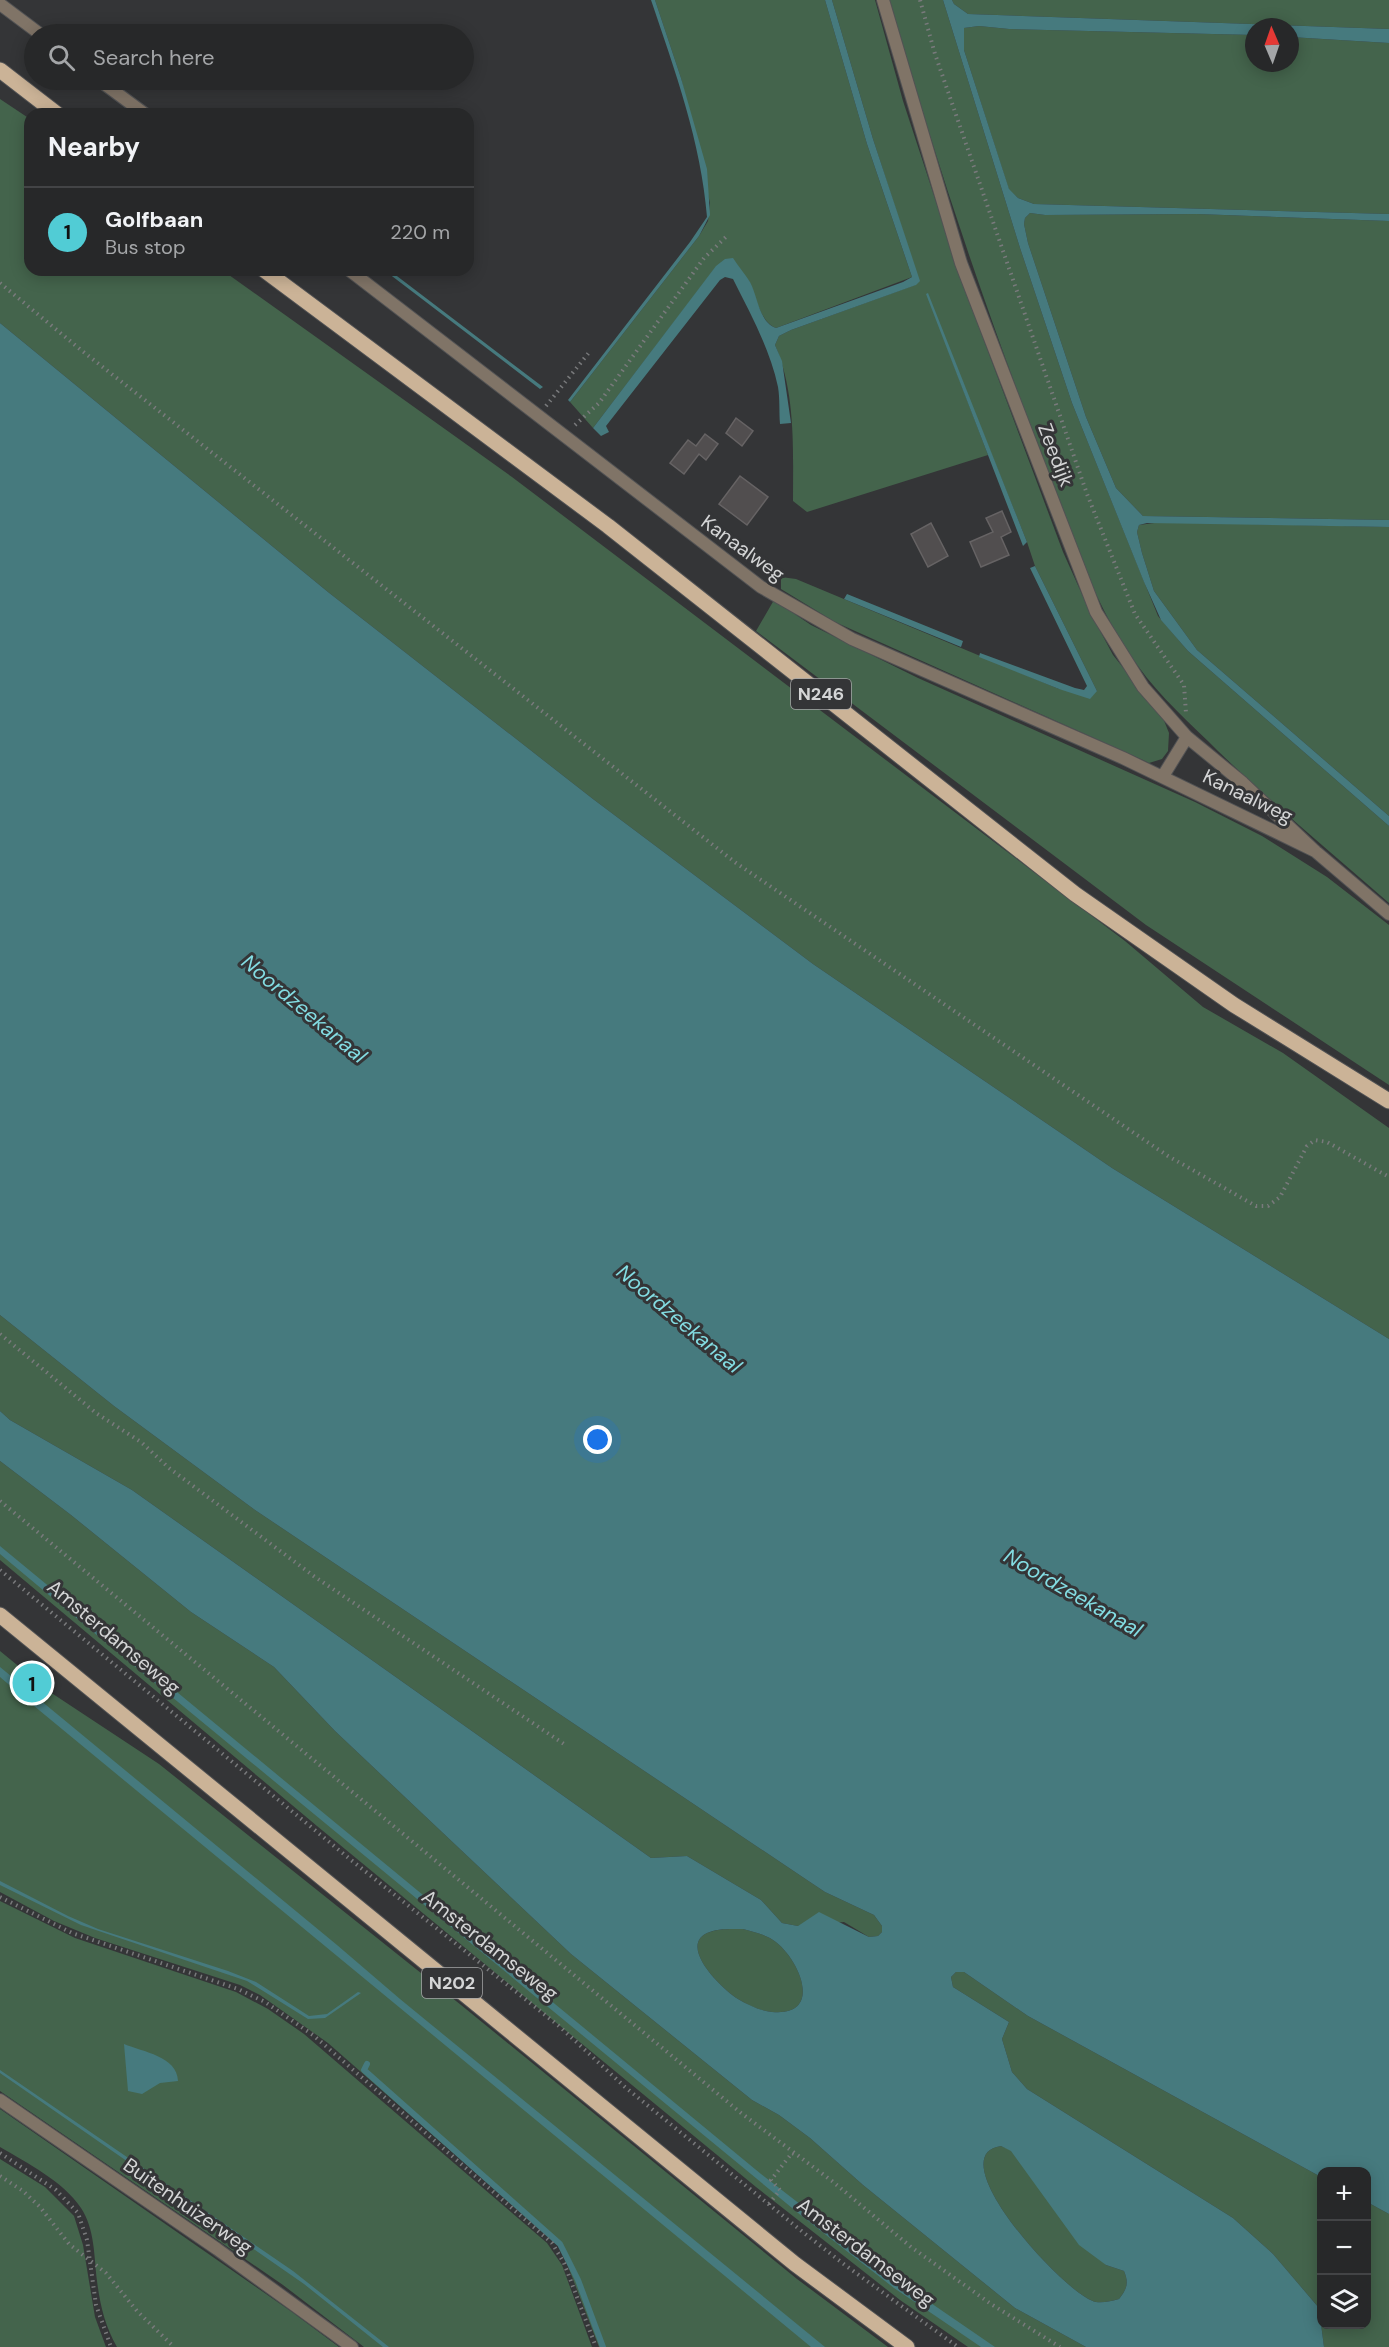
<!DOCTYPE html>
<html lang="en">
<head>
<meta charset="utf-8">
<style>
  :root { --surface:#272829; --page:#333435; --text:#f1f3f6; --muted:#a4a6a8; --line:#434446; --accent:#51ccd5 }
  body { margin:0; font-family:"DM Sans",sans-serif; background:var(--page); color:var(--text) }
  .controls { position:absolute; right:18px; bottom:18px; display:grid; overflow:hidden; border-radius:12px; box-shadow:0 3px 15px #0003 }
  .controls button { width:54px; height:54px; display:grid; place-items:center; padding:0; border:0; border-bottom:2px solid var(--line); background:var(--surface); color:var(--text); font:30px sans-serif }
  .compass { position:absolute; left:1245px; top:18px; width:54px; height:54px; border-radius:50%; background:var(--surface); box-shadow:0 3px 15px #0003; rotate:358deg }
  .you { position:absolute; left:598px; top:1440px; width:21px; height:21px; margin:-15px; border:4px solid #fff; border-radius:50%; background:#1a73e8; box-shadow:0 0 0 9px #1a73e833 }
  .badge { display:grid; place-items:center; width:39px; height:39px; border-radius:50%; background:var(--accent); color:#111; font-size:20px; font-weight:700 }
  .pin { position:absolute; translate:-50% -50%; border:3px solid #fff; box-shadow:0 2px 6px #0006 }
  .list { margin:0; padding:0; list-style:none }
  h2 { display:flex; justify-content:space-between; align-items:center; height:78px; margin:0; padding:0 24px; font-size:26px }
  h2 small { font-size:20px; font-weight:400; color:var(--muted) }
  .list li { display:grid; grid-template-columns:39px 1fr auto; gap:18px; align-items:center; box-sizing:border-box; height:90px; padding:0 24px; border-top:2px solid var(--line) }
  .list b { display:block; font-size:22px; white-space:nowrap }
  .list p { margin:0; font-size:20px; white-space:nowrap; color:var(--muted) }
  .list em { font-size:20px; font-style:normal; color:var(--muted) }
  .icon { flex:none; width:33px; height:33px; fill:none; stroke:currentColor; stroke-width:2; stroke-linecap:round; stroke-linejoin:round }
  .map { position:relative; flex:none; width:1389px; height:2347px; overflow:hidden }
  .search { position:absolute; background:var(--surface); box-shadow:0 3px 15px #0003; left:24px; top:24px; width:450px; height:66px; display:flex; align-items:center; gap:15px; box-sizing:border-box; padding:0 21px; border-radius:33px; color:var(--muted); font-size:22px }
  .panel { position:absolute; background:var(--surface); box-shadow:0 3px 15px #0003; left:24px; top:108px; width:450px; height:168px; border-radius:18px }
  .map>svg:first-child { display:block }
  .green { fill:#44644c }
  .water { fill:#467a7e; fill-rule:evenodd }
  .lines { fill:none; stroke-linecap:round; stroke-linejoin:round }
  .stream { stroke:#467a7e; stroke-width:6 }
  .building { fill:#514e4f; stroke:#666364; stroke-width:1.5 }
  .minor-casing { stroke:#515254; stroke-width:14 }
  .tertiary-casing { stroke:#515254; stroke-width:14 }
  .primary-casing { stroke:#515254; stroke-width:17 }
  .path { stroke:#797a7c; stroke-width:4; stroke-dasharray:1.5 4.5; stroke-linecap:butt }
  .minor { stroke:#807467; stroke-width:12 }
  .tertiary { stroke:#807467; stroke-width:12 }
  .primary { stroke:#cbb397; stroke-width:15 }
  .labels { text-anchor:middle; stroke-width:6; stroke-linejoin:round; paint-order:stroke }
  .shield { fill:#343537; stroke:#a4a5a6; stroke-width:1.5 }
  .shield-label { font-size:18px; font-weight:bold; fill:#d4d5d6 }
  .street-label { font-size:20px; fill:#d4d5d6; stroke:#343537 }
  .water-label { font-size:21px; font-style:italic; fill:#83dce2; stroke:#343537 }
</style>
</head>
<body>
<div class="map">
<svg width="1389" height="2347" viewBox="0 0 1389 2347">
  <rect width="100%" height="100%" fill="#343537"/>
  <path class="green" d="M655,0H825L867,144L912,277L776,328C760,322 756,296 749,281L716,267L593,428L570,402L699,236L708,221L710,203L681,78Z
    M832,0H875L903,101L964,287L1063,552L1090,612L1113,655L1163,718L1169,733L1168,751L1162,759L1149,763L1143,760L835,622L781,589V577L796,579L1059,689L1097,691L1035,566L1027,542L927,294L988,455L807,512L793,501C793,450 796,393 775,345L779,336L791,330L915,285L919,281L873,139Z
    M889,0H943L1020,248L1072,403L1158,616L1188,651L1389,826V903C1331,853 1273,804 1218,751C1191,724 1160,697 1138,666C1092,603 1068,526 1041,454C984,305 933,153 889,0Z
    M952,0H1389V29L968,14L954,4Z
    M979,26L1009,29L1254,35V63H1290V37L1389,43V214L1034,204L1018,198L1009,190L964,50V28Z
    M0,99L30,119V270H222L512,477L1125,941L1203,1007L1283,1053L1389,1128V1339L1112,1168L813,964L593,799L328,592L0,323Z
    M1030,213L1045,215L1197,214L1389,221V520L1143,516L1116,488L1086,417L1028,243L1024,224L1025,218Z
    M1162,522L1389,527V816L1197,650L1154,591L1142,553L1137,532L1139,525Z
    M774,600L811,625L918,678L1195,802L1262,836L1327,877L1389,925V1085L1146,925L756,631Z
    M0,1315L114,1406L255,1510L807,1880L825,1892L874,1915L882,1926V1932L878,1936L869,1937L844,1922L798,1926L782,1923L761,1900L687,1856L651,1858L132,1490L10,1420L0,1411Z
    M0,1461L71,1515L191,1612L274,1667L335,1731L571,1954L752,2100L779,2115L810,2138L863,2185L1015,2308L1086,2347H968L900,2300L756,2187L317,1826L0,1560Z
    M0,1651L50,1692L159,1764L461,2005L797,2279L888,2347H599L566,2261L558,2245L328,2043L260,1995L240,1985L95,1938L54,1921L0,1892Z
    M0,1901L75,1938L236,1992L268,2009L304,2034L547,2243L562,2265L592,2347H364L283,2285L0,2091Z
    M743,1929C754,1932 764,1934 773,1940C799,1957 825,2017 772,2012C760,2011 748,2005 738,1999C723,1990 678,1947 707,1933C718,1928 732,1929 743,1929Z
    M956,1972H964L1028,2016L1321,2177L1322,2324H1366L1367,2202L1389,2214V2347H1324L1319,2308L1273,2254L1233,2218L1027,2089L1012,2072L1002,2039L1009,2022L953,1987L951,1977Z
    M0,2109L292,2312L339,2347H117C105,2326 100,2305 97,2281C94,2257 95,2229 81,2208C63,2181 27,2163 0,2147Z
    M1001,2146L1011,2150L1106,2265L1124,2271C1129,2283 1127,2289 1119,2299C1112,2301 1103,2303 1096,2302C1067,2297 937,2155 1001,2146Z
    M0,2159L45,2187L74,2216L83,2245L95,2317L106,2347H0Z"/>
  <path class="water" d="M651,0H655L681,78L707,169L710,215L699,236L570,402L568,400L690,242L707,217C701,142 675,71 651,0Z
    M825,0H832L873,139L920,281L916,285L791,330L779,336L775,345L782,361L791,423L780,424C779,412 780,399 778,387C770,349 750,313 733,279L725,277L720,280L606,426L609,432L601,436L593,428L716,266L725,259L733,258C738,266 745,274 750,282C758,297 759,322 776,328L903,282L912,277L867,144Z
    M943,0H952L954,4L968,14L1389,29V43L1290,37V27H1254V35L1009,29L979,26L964,28V50L1009,189L1018,198L1034,204L1389,214V221L1197,214L1045,215L1030,213L1025,218L1024,224L1028,243L1086,417L1116,488L1143,516L1389,520V527L1147,523L1139,525L1137,532L1142,553L1154,591L1197,650L1389,816V826L1188,651L1161,620L1144,582L1072,403L1020,248Z
    M384,270H389L543,387L540,389Z
    M928,293L1027,542L1023,546L926,294Z
    M0,323L328,592L593,799L813,964L1112,1168L1389,1339V2214L1367,2202L1366,2172H1322L1321,2177L1028,2016L964,1972H956L951,1977L953,1987L1009,2022L1002,2039L1012,2072L1027,2089L1233,2218L1273,2254L1319,2308L1324,2347H1086L1015,2308L863,2185L810,2138L779,2115L752,2100L571,1954L335,1731L274,1667L191,1612L71,1515L0,1461V1411L10,1420L132,1490L651,1858L687,1856L761,1900L782,1923L798,1926L819,1912L869,1937L878,1936L882,1932V1926L874,1915L825,1892L807,1880L255,1510L114,1406L0,1315ZM743,1929C754,1932 764,1934 773,1940C799,1957 825,2017 772,2012C761,2011 748,2005 738,1999C723,1990 678,1947 707,1933C717,1928 732,1929 743,1929ZM1001,2146L1011,2151L1079,2245L1106,2265L1124,2271C1129,2283 1127,2289 1119,2299C1112,2301 1103,2303 1096,2302C1067,2297 937,2155 1001,2146Z
    M1035,566L1097,691L1090,699L1059,689L979,657L980,653L1075,688L1084,690L1087,686L1030,568Z
    M847,594L963,641L961,647L844,599Z
    M0,1546L761,2174L906,2286L995,2347H981L937,2317L894,2288L803,2217L98,1636L0,1554Z
    M0,1667L337,1945L400,1999L825,2347H811L28,1701L0,1677Z
    M0,1881L68,1916L98,1929L228,1971L256,1982L309,2016L327,2014L358,1992L361,1993L325,2018L308,2019L247,1981L81,1925L0,1885Z
    M124,2044C143,2052 177,2056 178,2081L160,2083L142,2094L128,2091Z
    M0,2070L293,2271L389,2347H383L304,2284L0,2073Z"/>
  <g class="lines">
    <path class="stream" d="M367,2064L364,2070L560,2244L578,2280L603,2347"/>
  </g>
  <path class="building" d="M736,418L753,431L742,446L726,433Z
    M705,434L718,444L706,460L699,454L684,474L670,463L688,440L696,446Z
    M740,476L768,497L747,525L719,504Z
    M1002,511L1011,532L1001,537L1009,555L981,567L970,542L993,532L986,518Z
    M931,523L948,556L928,567L911,534Z"/>
  <g class="lines">
    <g class="minor-casing">
      <path id="minor" d="M883,0L961,263L1096,612L1143,687L1187,737L1243,783L1315,851L1389,914
        M0,4L40,34
        M99,80L145,114
        M349,270L761,587L852,639L1123,758L1315,851
        M1163,776L1187,737"/>
    </g>
    <g class="tertiary-casing">
      <path id="tertiary" d="M0,2100L217,2249L352,2347"/>
    </g>
    <g class="primary-casing">
      <path id="primary" d="M0,70L57,114
        M264,270L608,526L1075,894L1234,1005L1389,1101
        M0,1615L795,2264L907,2347"/>
    </g>
    <path class="path" d="M920,0L935,54L1087,494L1135,614L1184,685L1186,713
      M0,283L81,350L736,863L1168,1156L1256,1206H1268L1280,1197L1307,1146L1315,1140L1327,1142L1389,1177
      M546,406L591,350
      M575,425L599,403L704,258L728,235
      M0,1334L96,1413L141,1442L169,1468L315,1577L564,1744
      M0,1501L741,2113L832,2181L911,2247L991,2304L1060,2347
      M0,1570L351,1860L559,2026L625,2087L804,2233L845,2265L958,2347
      M0,1897L72,1933L238,1989L265,2002L313,2035L552,2243L564,2263L596,2347
      M0,2153L56,2190L78,2213L87,2240L96,2305L111,2347
      M0,2176L23,2191L40,2207L69,2244L106,2273L137,2311L174,2347
      M769,2204L780,2190L771,2180L792,2153L794,2154"/>
    <use href="#minor" class="minor"/>
    <use href="#tertiary" class="tertiary"/>
    <use href="#primary" class="primary"/>
  </g>
  <g class="labels">
    <g class="shield">
      <rect x="791" y="679" width="60" height="30" rx="4.5"/>
      <rect x="422" y="1968" width="60" height="30" rx="4.5"/>
    </g>
    <g class="shield-label">
      <text x="821" y="700">N246</text>
      <text x="452" y="1989">N202</text>
    </g>
    <g class="street-label">
      <text transform="translate(1056 455) rotate(69)" y="7">Zeedijk</text>
      <text transform="translate(743 548) rotate(36)" y="7">Kanaalweg</text>
      <text transform="translate(1248 796) rotate(26)" y="7">Kanaalweg</text>
      <text transform="translate(114 1637) rotate(40)" y="7">Amsterdamseweg</text>
      <text transform="translate(490 1945) rotate(38)" y="7">Amsterdamseweg</text>
      <text transform="translate(188 2206) rotate(35)" y="7">Buitenhuizerweg</text>
      <text transform="translate(866 2252) rotate(37)" y="7">Amsterdamseweg</text>
    </g>
    <g class="water-label">
      <text transform="translate(304 1009) rotate(40)" y="7">Noordzeekanaal</text>
      <text transform="translate(679 1319) rotate(40)" y="7">Noordzeekanaal</text>
      <text transform="translate(1073 1593) rotate(30)" y="7">Noordzeekanaal</text>
    </g>
  </g>
</svg>
<div class="controls">
<button>+</button>
<button>−</button>
<button><svg class="icon" aria-label="layers" viewBox="0 0 24 24"><path d="M12 4l9 5-9 5-9-5zM3 14l9 5 9-5"/></svg></button>
</div>
<svg class="compass" viewBox="-18 -18 36 36"><path d="M0-13l5 13h-10z" fill="#e53935"/><path d="M0 13l5-13h-10z" fill="#a4a6a8"/></svg>
<div class="you"></div>
<div class="pin badge" style="left:32px;top:1683px">1</div>
<div class="search"><svg class="icon" aria-label="search" viewBox="0 0 24 24"><circle cx="10" cy="10" r="6"/><path d="M15 15l6 6"/></svg>Search here</div>
<section class="panel">
<h2>Nearby<small></small></h2>
<ul class="list">
<li><span class="badge">1</span><div><b>Golfbaan</b><p>Bus stop</p></div><em>220 m</em></li>
</ul>
</section>
</div>
</body>
</html>
